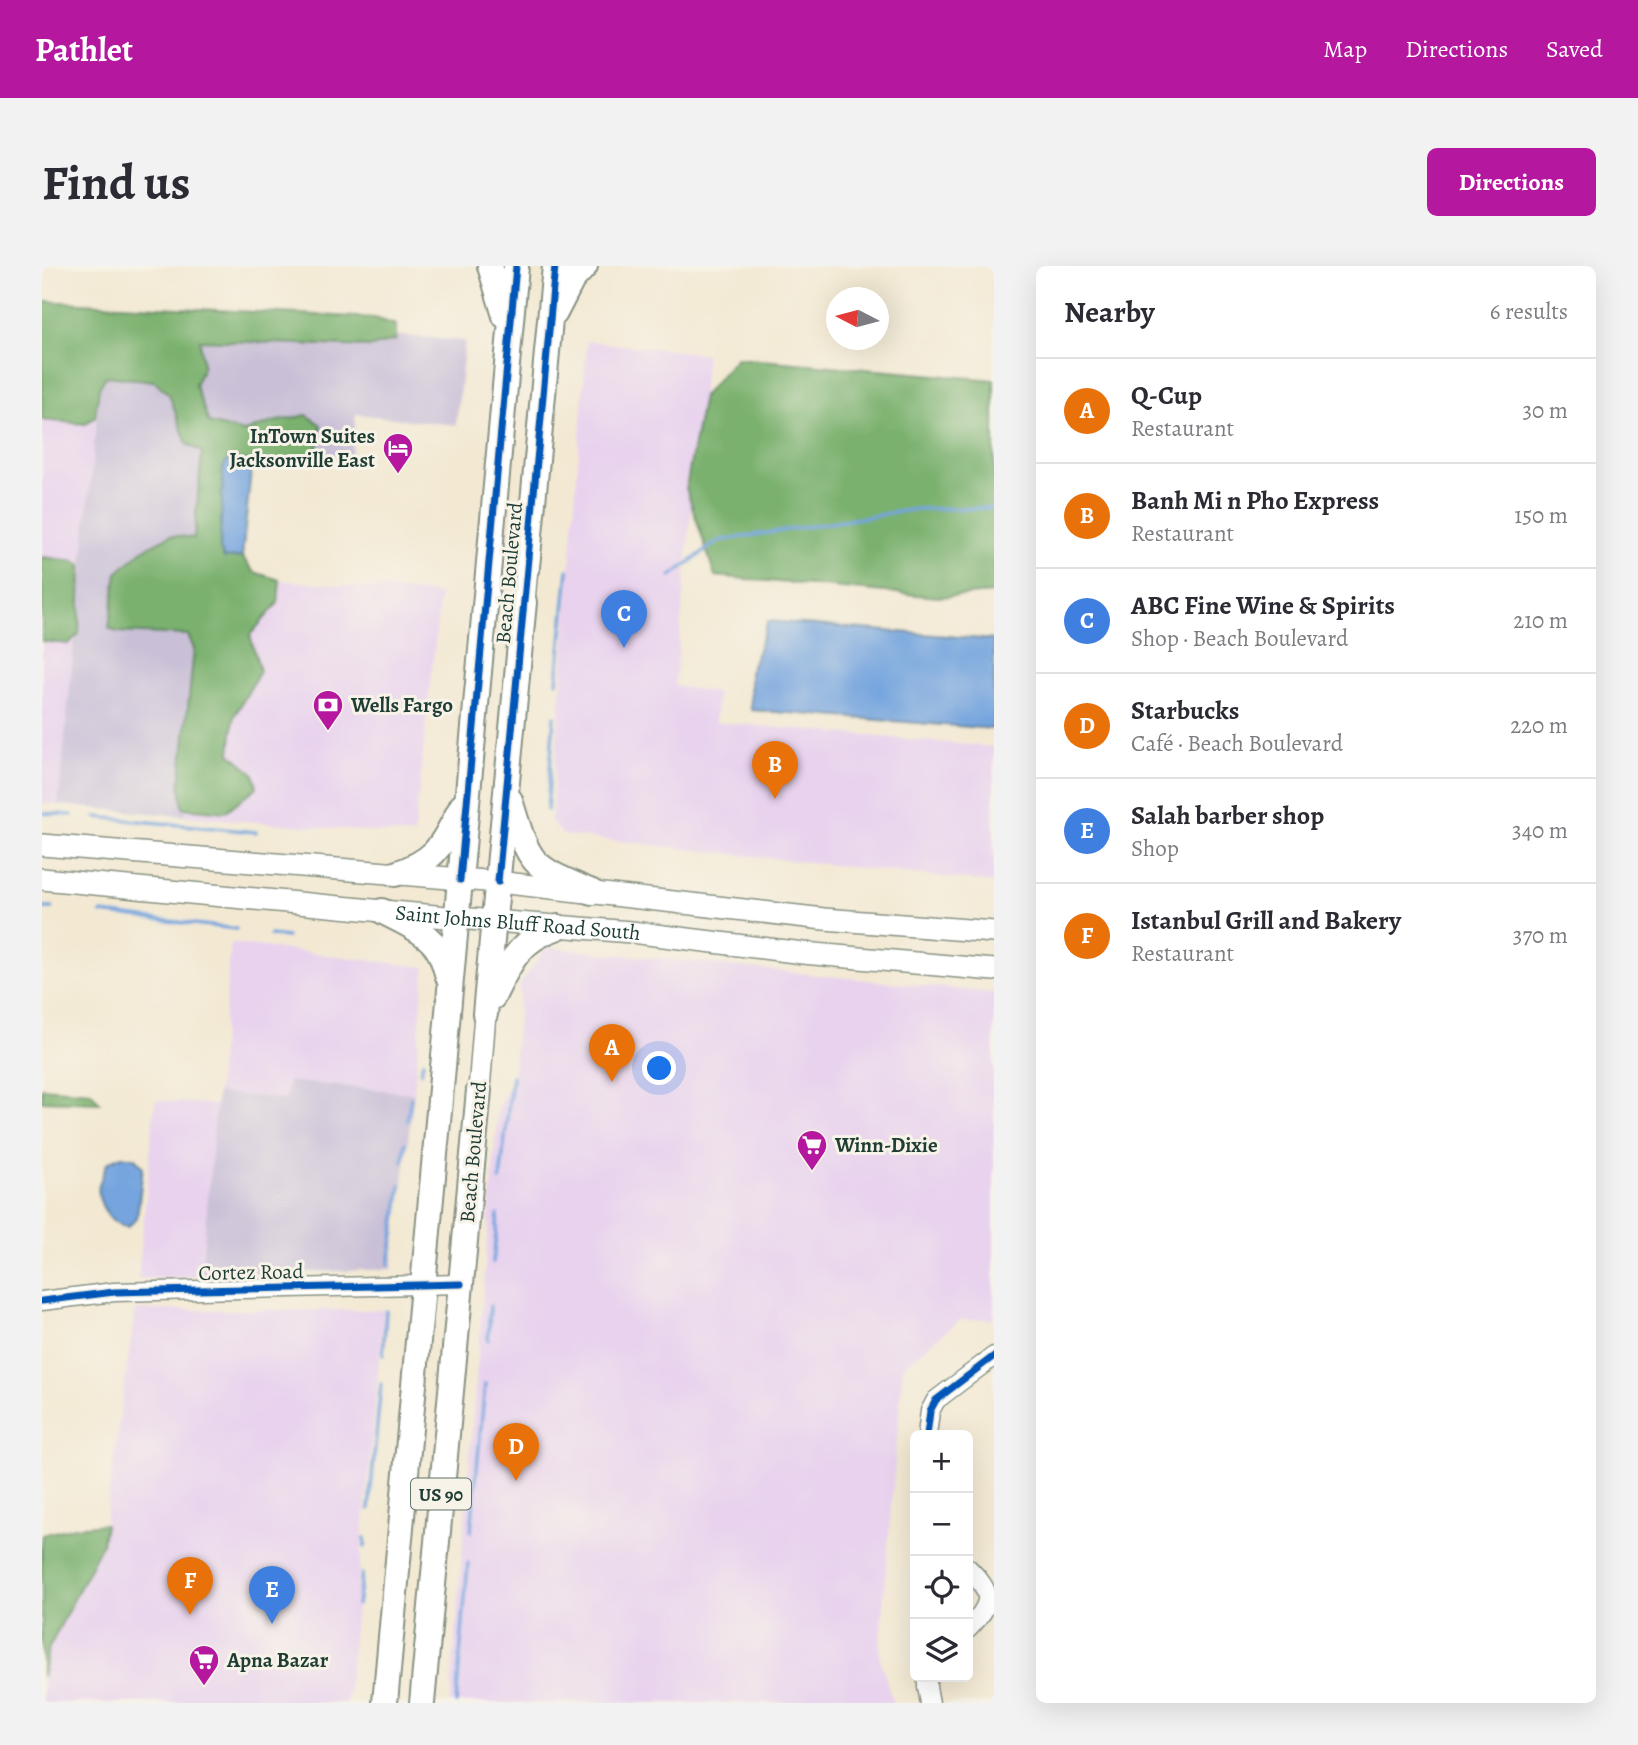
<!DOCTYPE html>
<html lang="en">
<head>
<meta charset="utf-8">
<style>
  :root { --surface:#fff; --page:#f2f2f3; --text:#2b2b33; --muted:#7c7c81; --line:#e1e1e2; --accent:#b5179e }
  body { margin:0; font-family:Alegreya,serif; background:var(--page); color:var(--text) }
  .controls { position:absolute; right:21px; bottom:21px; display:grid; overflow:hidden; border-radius:10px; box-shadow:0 7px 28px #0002 }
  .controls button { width:63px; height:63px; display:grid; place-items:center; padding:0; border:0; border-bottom:2px solid var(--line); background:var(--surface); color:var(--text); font:35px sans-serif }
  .compass { position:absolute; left:784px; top:21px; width:63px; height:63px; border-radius:50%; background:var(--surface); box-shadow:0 7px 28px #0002; rotate:276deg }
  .you { position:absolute; left:618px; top:803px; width:24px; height:24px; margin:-18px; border:5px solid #fff; border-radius:50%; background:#1a73e8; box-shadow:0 0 0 10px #1a73e833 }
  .badge { display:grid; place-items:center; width:46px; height:46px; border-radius:50%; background:var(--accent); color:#fff; font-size:23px; font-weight:700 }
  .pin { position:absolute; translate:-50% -58px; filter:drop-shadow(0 2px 4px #0008) }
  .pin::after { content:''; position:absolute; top:37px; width:24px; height:21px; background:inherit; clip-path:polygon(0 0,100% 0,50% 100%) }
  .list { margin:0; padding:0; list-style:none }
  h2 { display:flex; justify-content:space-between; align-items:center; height:91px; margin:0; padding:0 28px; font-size:30px }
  h2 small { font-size:23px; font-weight:400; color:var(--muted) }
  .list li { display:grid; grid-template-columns:46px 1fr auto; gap:21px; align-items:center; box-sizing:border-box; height:105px; padding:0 28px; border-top:2px solid var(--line) }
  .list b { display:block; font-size:26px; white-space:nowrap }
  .list p { margin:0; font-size:23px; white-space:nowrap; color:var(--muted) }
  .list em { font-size:23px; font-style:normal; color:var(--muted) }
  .icon { flex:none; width:38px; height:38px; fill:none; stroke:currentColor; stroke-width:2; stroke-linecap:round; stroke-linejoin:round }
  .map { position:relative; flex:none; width:952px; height:1437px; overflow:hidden; border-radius:10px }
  header { display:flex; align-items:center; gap:42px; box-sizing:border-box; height:98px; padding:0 35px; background:var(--accent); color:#fff }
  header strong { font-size:33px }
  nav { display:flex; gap:38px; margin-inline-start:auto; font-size:24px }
  .intro { display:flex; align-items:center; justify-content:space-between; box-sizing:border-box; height:168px; padding:0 42px }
  h1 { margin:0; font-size:49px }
  .button { padding:18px 32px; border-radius:10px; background:var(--accent); color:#fff; font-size:24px; font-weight:700 }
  main { display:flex; gap:42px; padding:0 42px }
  aside { flex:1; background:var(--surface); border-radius:10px; box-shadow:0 7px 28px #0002 }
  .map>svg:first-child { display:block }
  .built { fill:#e8d2ee }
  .industrial { fill:#c9bfd7 }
  .forest { fill:#7ab16e; stroke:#4c7751; stroke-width:2 }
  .water { fill:#74a4de; stroke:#4a7089; stroke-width:2 }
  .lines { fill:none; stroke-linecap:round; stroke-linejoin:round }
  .stream { stroke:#74a4de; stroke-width:3.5 }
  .minor-casing { stroke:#899384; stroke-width:21 }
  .major-casing { stroke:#899384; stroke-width:24 }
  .highway-casing { stroke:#899384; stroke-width:28 }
  .minor { stroke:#fff; stroke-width:18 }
  .major { stroke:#fff; stroke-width:21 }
  .highway { stroke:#fff; stroke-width:24 }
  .cycleway-casing { stroke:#f7f3e8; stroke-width:11 }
  .cycleway { stroke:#0057b8; stroke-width:7 }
  .labels { text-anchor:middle; stroke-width:6; stroke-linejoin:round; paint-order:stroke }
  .shield { fill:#f7f3e8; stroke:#60746a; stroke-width:2 }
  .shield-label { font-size:19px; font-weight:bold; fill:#1f3d34 }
  .poi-label { font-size:21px; font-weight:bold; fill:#1f3d34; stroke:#f7f3e8; text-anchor:start }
  .street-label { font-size:21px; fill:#1f3d34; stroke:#f7f3e8 }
</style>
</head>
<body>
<header>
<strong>Pathlet</strong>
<nav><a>Map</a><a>Directions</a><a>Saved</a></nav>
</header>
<div class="intro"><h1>Find us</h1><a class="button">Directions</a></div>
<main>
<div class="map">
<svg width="952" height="1437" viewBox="0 0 952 1437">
  <rect width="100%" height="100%" fill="#f7f3e8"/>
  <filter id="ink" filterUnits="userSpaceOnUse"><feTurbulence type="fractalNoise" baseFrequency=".0143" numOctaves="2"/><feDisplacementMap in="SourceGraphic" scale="14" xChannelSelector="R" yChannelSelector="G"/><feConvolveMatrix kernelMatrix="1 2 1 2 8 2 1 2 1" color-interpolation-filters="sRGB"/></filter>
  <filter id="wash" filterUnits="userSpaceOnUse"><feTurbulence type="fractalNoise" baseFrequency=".00686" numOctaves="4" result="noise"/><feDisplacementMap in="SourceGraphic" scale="28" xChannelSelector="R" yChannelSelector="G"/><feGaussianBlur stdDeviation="1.57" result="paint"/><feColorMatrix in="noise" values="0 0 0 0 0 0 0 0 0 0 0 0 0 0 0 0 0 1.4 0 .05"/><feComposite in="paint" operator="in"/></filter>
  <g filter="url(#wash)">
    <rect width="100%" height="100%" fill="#f3e9d3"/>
    <path class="built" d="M0,51L64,59L16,539L0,537Z
      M545,75L664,88L633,420L676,427L673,456L952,481V617L521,569L509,555Z
      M165,308L398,328L372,569L143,550Z
      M189,677L383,701L372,827L246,815L244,833L175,827Z
      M504,681L952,727V1053L918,1054L861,1100L837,1389L851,1437H408L456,842L471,812L478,719Z
      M113,834L174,839L159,1010L96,1013Z
      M93,1044H342L305,1437H0V1300L60,1278Z"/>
    <path class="industrial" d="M64,59L303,65L423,75L414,159L314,148L309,190L176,180L143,550L16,539Z
      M246,815L372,827L350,1003L159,1010L175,827L244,833Z"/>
    <path class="forest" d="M0,35L333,52L354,59V74L329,81L158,74L161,101L153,119L167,157L202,166L231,156L265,149L279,159L275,190L231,197L186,193L178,283L182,292L200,291L212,306L238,314L236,337L208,369L218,405L192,451L188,487L212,508L215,521L183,546L141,542L138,520L152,383L146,369L75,366L67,362L75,307L102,283L129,269L152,272L160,186L145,178L127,128L112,115L64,110L57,122L53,151L44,158L0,154Z
      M694,92L952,114V327L896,331L673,310L644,222L661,130Z
      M0,291L32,295L39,299L37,368L26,378L0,375Z
      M0,822L49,826L58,837L0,835Z
      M63,1258L60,1278L6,1384L0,1411V1269L32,1261Z"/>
    <path class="water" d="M186,193L210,195L200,291L182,292L178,283L181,201Z
      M726,355L952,374V463L709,444L708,406Z
      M79,890L93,892L101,901L95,952L86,961C68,959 54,936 57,919C59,912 63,904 65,897Z"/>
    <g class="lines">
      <path class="stream" d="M629,310L676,275L874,243L952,242
        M515,416L526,304
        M505,544L512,450
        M0,547L30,549
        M54,551L214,566
        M0,642H10
        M59,647L194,663
        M228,669L245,671
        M379,806L381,796
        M365,854L369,832
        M361,896L363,877
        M458,914L470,810
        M451,996L456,949
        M347,998L359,919
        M446,1074L448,1040
        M341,1089L344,1045
        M327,1243L339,1118
        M429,1265L443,1118
        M323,1281V1272
        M315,1339L320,1308
        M414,1437L426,1297"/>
    </g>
  </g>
  <g filter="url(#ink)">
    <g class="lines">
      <g class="minor-casing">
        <path id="minor" d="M0,1035L72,1026L419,1018
          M885,1169L888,1145L894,1134L952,1090
          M926,1302C952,1328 951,1337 926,1363
          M885,1411V1421L888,1437"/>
      </g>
      <g class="major-casing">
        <g id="major">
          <path d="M482,336L485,301"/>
          <path d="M0,579L456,616L782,653L952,666"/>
          <path id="s1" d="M0,613L415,652L589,666L761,687L952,704"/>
          <path d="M437,824L443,748"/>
        </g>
      </g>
      <g class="highway-casing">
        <path id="highway" d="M448,0L463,50
          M513,47L530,14L543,0
          M485,301L513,0
          M468,534C488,600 487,599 550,626
          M353,608C397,593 399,579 420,540
          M340,645C358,655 388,666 398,687C402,695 404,705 407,713
          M451,731C468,696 477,674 516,661
          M443,748L482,336
          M343,1437L474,0
          M380,1437L437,824"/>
      </g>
      <use href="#minor" class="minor"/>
      <use href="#major" class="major"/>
      <use href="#highway" class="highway"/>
      <g class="cycleway-casing">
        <path id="cycleway" d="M418,614L474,0
          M456,616L513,0
          M0,1035L72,1026L419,1018
          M885,1169L888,1145L894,1134L952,1090"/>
      </g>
      <use href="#cycleway" class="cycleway"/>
    </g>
  </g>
  <defs>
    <g id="hotel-pin" transform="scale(1.575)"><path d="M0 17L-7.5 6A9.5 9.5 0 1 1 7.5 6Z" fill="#b5179e" stroke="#f7f3e8"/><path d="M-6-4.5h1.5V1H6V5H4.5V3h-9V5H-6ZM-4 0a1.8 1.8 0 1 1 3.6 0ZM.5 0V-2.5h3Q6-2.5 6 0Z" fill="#fff"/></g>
    <g id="bank-pin" transform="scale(1.575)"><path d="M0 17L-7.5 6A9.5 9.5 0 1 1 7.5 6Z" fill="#b5179e" stroke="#f7f3e8"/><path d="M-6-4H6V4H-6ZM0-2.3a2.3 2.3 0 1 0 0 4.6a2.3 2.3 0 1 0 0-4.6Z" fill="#fff"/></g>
    <g id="supermarket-pin" transform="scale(1.575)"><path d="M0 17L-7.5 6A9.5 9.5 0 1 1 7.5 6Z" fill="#b5179e" stroke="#f7f3e8"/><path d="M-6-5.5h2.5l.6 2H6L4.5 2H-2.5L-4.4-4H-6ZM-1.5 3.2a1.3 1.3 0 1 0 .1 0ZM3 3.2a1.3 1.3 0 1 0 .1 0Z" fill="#fff"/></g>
  </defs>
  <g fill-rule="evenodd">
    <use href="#hotel-pin" x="356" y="182"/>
    <use href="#bank-pin" x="286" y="439"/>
    <use href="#supermarket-pin" x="770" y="879"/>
    <use href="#supermarket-pin" x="162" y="1394"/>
  </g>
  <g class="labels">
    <rect class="shield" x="369" y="1212.5" width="60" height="31" rx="5"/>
    <g class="shield-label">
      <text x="399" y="1235">US 90</text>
    </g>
    <g class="poi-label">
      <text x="333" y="177" text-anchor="end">InTown Suites<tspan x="333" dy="24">Jacksonville East</tspan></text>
      <text x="309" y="446">Wells Fargo</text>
      <text x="793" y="886">Winn-Dixie</text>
      <text x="185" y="1401">Apna Bazar</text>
    </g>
    <g class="street-label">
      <text transform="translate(467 307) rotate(-85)" y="7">Beach Boulevard</text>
      <text dy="7" stroke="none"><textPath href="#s1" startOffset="478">Saint Johns Bluff Road South</textPath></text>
      <text transform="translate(431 886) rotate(-85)" y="7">Beach Boulevard</text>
      <text transform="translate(209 1006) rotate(-1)" y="7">Cortez Road</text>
    </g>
  </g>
</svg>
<div class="controls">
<button>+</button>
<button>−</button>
<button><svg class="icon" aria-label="locate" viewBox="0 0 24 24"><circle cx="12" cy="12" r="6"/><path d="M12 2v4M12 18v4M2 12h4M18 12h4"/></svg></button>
<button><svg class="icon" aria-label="layers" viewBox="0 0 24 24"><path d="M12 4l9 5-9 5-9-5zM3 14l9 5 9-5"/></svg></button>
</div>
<svg class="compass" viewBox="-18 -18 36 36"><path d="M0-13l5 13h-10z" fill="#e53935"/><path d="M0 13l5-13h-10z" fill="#7c7c81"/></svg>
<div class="you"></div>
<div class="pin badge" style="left:570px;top:816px;background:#e8710a">A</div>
<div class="pin badge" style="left:733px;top:533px;background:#e8710a">B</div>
<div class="pin badge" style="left:582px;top:382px;background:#3f7fe0">C</div>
<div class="pin badge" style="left:474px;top:1215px;background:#e8710a">D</div>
<div class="pin badge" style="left:230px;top:1358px;background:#3f7fe0">E</div>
<div class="pin badge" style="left:148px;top:1349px;background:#e8710a">F</div>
</div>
<aside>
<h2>Nearby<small>6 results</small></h2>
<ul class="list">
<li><span class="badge" style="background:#e8710a">A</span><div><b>Q-Cup</b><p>Restaurant</p></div><em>30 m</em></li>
<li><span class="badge" style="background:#e8710a">B</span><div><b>Banh Mi n Pho Express</b><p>Restaurant</p></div><em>150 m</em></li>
<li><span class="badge" style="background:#3f7fe0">C</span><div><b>ABC Fine Wine &amp; Spirits</b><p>Shop · Beach Boulevard</p></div><em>210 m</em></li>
<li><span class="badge" style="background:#e8710a">D</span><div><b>Starbucks</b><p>Café · Beach Boulevard</p></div><em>220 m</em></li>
<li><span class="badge" style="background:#3f7fe0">E</span><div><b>Salah barber shop</b><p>Shop</p></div><em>340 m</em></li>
<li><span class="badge" style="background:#e8710a">F</span><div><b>Istanbul Grill and Bakery</b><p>Restaurant</p></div><em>370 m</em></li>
</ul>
</aside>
</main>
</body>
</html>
